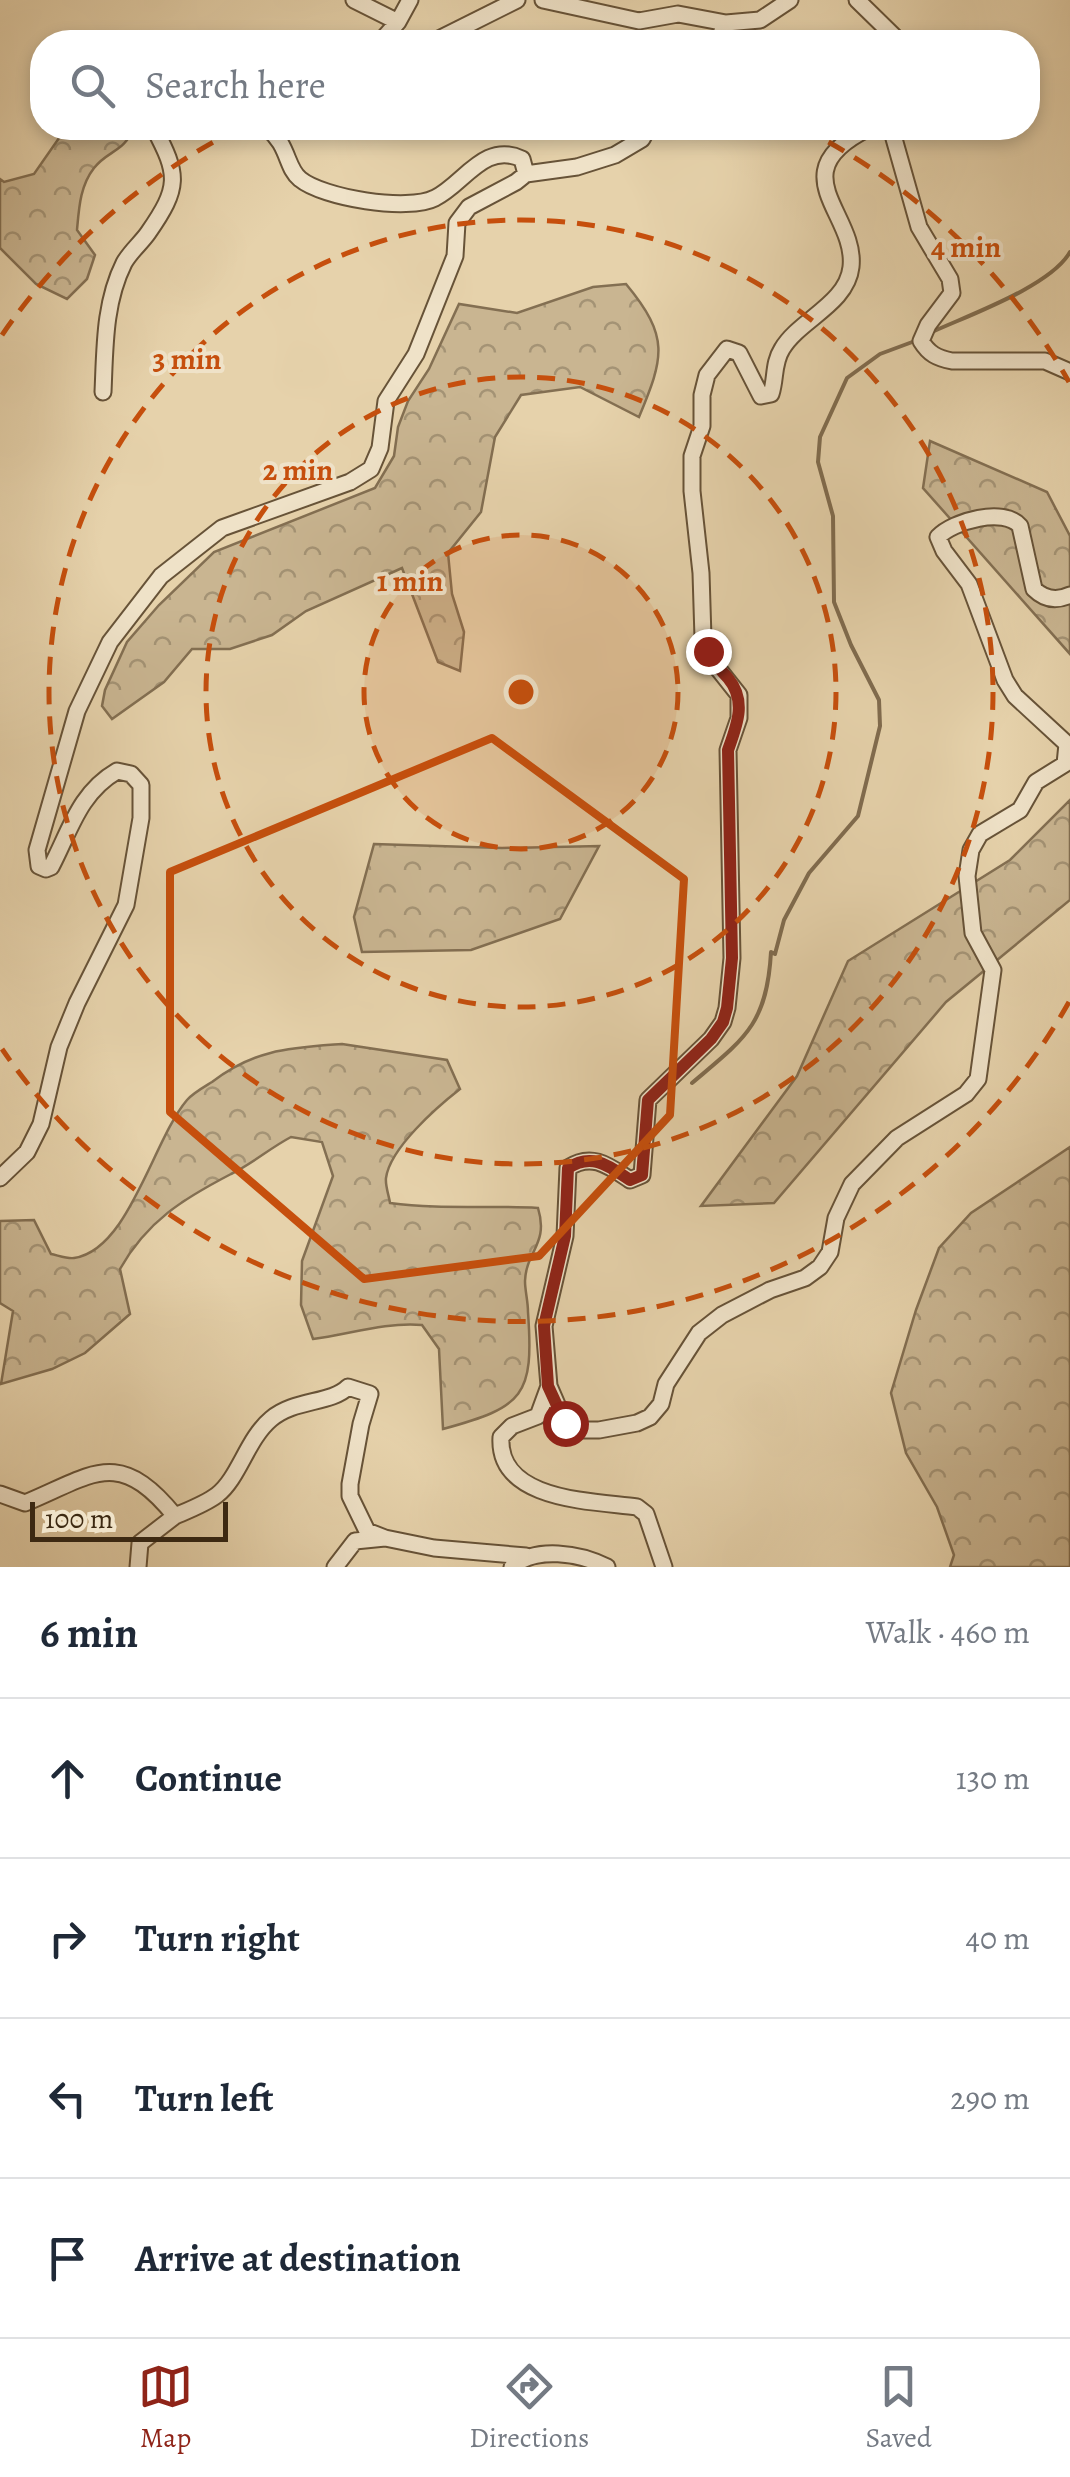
<!DOCTYPE html>
<html lang="en">
<head>
<meta charset="utf-8">
<style>
  :root { --surface:#fff; --page:#f2f2f3; --text:#1f2937; --muted:#747a83; --line:#e0e1e3; --accent:#8f2418 }
  body { margin:0; font-family:Alegreya,serif; background:var(--page); color:var(--text) }
  .scale { position:absolute; left:30px; bottom:25px; width:198px; box-sizing:border-box; padding-left:10px; border:5px solid #3d2912; border-top:0; font-size:28px; line-height:35px; white-space:nowrap; color:#3d2912; -webkit-text-stroke:8px #efe2c8; paint-order:stroke }
  .stop { position:absolute; width:30px; height:30px; margin:-22px; border:8px solid #8f2418; border-radius:50%; background:#fff }
  .stop.end { background:#8f2418; border-color:#fff; box-shadow:0 2px 10px #0008 }
  .list { margin:0; padding:0; list-style:none }
  h2 { display:flex; justify-content:space-between; align-items:center; height:130px; margin:0; padding:0 40px; font-size:42px }
  h2 small { font-size:32px; font-weight:400; color:var(--muted) }
  .list li { display:grid; grid-template-columns:65px 1fr auto; gap:30px; align-items:center; box-sizing:border-box; height:160px; padding:0 40px; border-top:2px solid var(--line) }
  .list b { display:block; font-size:38px; white-space:nowrap }
  .list em { font-size:32px; font-style:normal; color:var(--muted) }
  .icon { flex:none; width:55px; height:55px; fill:none; stroke:currentColor; stroke-width:2; stroke-linecap:round; stroke-linejoin:round }
  .map { position:relative; flex:none; width:1070px; height:1567px; overflow:hidden }
  .search { position:absolute; background:var(--surface); box-shadow:0 5px 15px #0003; left:30px; right:30px; top:30px; height:110px; display:flex; align-items:center; gap:25px; box-sizing:border-box; padding:0 35px; border-radius:40px; color:var(--muted); font-size:38px }
  .sheet { height:770px; background:var(--surface) }
  nav { display:flex; justify-content:space-around; align-items:center; box-sizing:border-box; height:140px; border-top:2px solid var(--line); background:var(--surface); font-size:28px; color:var(--muted) }
  nav a { display:grid; justify-items:center; gap:5px }
  nav .on { color:var(--accent) }
  .map>svg:first-child { display:block }
  .forest { fill:url(#forest-crowns); stroke:#836f52; stroke-width:2.5 }
  .lines { fill:none; stroke-linecap:round; stroke-linejoin:round }
  .stream { stroke:#806c4f; stroke-width:4 }
  .minor-casing { stroke:#675338; stroke-width:19 }
  .minor { stroke:#efe2c8; stroke-width:15 }
  .route { stroke:#8f2418; stroke-width:12 }
  .marked { fill:none; stroke:#c64f0d; stroke-width:8; stroke-linejoin:round }
  .ring { fill:none; stroke:#c64f0d; stroke-width:5; stroke-dasharray:18 12 }
  .centre { fill:#c64f0d; stroke:#efe2c8; stroke-width:5 }
  .ring-label { font-size:30px; text-anchor:middle; font-weight:bold; fill:#c64f0d; stroke:#efe2c8; stroke-width:8; stroke-linejoin:round; paint-order:stroke }
</style>
</head>
<body>
<div class="map">
<svg width="1070" height="1567" viewBox="0 0 1070 1567">
  <defs>
    <pattern id="forest-crowns" width="20" height="18" patternUnits="userSpaceOnUse" patternTransform="scale(2.5)"><rect width="20" height="18" fill="#c9b591"/><path d="M2 6a3 3 0 1 1 6 0M12 15a3 3 0 1 1 6 0" fill="none" stroke="#a49375"/></pattern>
  </defs>
  <rect width="100%" height="100%" fill="#e6d2ab"/>
  <filter id="stains"><feTurbulence type="fractalNoise" baseFrequency=".002" numOctaves="4"/><feColorMatrix values="0 0 0 0 .2 0 0 0 0 .09 0 0 0 0 .02 0 0 0 .5 -.17"/></filter>
  <radialGradient id="worn" r=".72"><stop offset=".6" stop-color="#630" stop-opacity="0"/><stop offset="1" stop-color="#630" stop-opacity=".3"/></radialGradient>
  <path class="forest" d="M66,128H133C125,152 108,150 94,168C80,186 79,208 77,230L95,255L87,279L67,299L36,284L0,248V179L4,182L34,174Z
    M626,284C670,337 664,357 639,417L580,387L521,395L495,437L481,512L448,553L452,594L464,632L460,671L438,662L402,568L306,611L272,635L230,649H192L164,682L112,719L102,706L105,690L127,642L159,605L214,552L375,488L394,456L398,427L408,401L429,369L459,304L517,313L593,287Z
    M930,441L1047,492L1070,536V654L923,488Z
    M1070,800V900L946,1002L774,1203L701,1206L797,1076L848,961L1010,860Z
    M374,844L502,848L599,846L560,919L471,950L362,952L354,917Z
    M342,1044L447,1060L460,1089C437,1107 390,1148 386,1178C385,1185 389,1196 390,1203C441,1210 487,1205 538,1208C549,1244 526,1251 525,1281C525,1291 528,1301 528,1312C534,1396 524,1407 443,1429L439,1349L422,1325C385,1322 350,1334 313,1339L301,1305L302,1261L333,1176L322,1142L291,1137C270,1148 252,1164 231,1174C183,1199 147,1221 120,1269L130,1314L85,1353L52,1369L1,1384L13,1311L0,1303V1221L34,1220L51,1254C57,1255 67,1259 74,1258C129,1250 153,1140 187,1100C193,1093 204,1087 212,1082C255,1049 290,1048 342,1044Z
    M1070,1147V1567H950L954,1555L937,1507L906,1453L891,1393L916,1310L939,1248L971,1213Z"/>
  <g class="lines">
    <path class="stream" d="M932,332C969,315 1051,286 1070,252
      M692,1083C744,1039 767,1025 771,952L775,954L784,920L809,873L858,816L880,726L879,700L851,645L834,602L833,516L818,462L820,437L847,378L880,354L915,341"/>
    <g class="minor-casing">
      <path id="minor" d="M354,0L398,22
        M543,0L639,21L678,14L726,23L760,20L790,0
        M857,0L900,42
        M380,42L398,22L410,0
        M433,42L517,0
        M717,42L726,23
        M267,128C289,145 286,168 300,179C323,198 408,212 435,198C464,184 484,141 522,159L526,174
        M869,128C778,173 857,213 851,267C847,304 799,320 782,349C773,363 776,379 771,394L761,396L739,353L727,349L707,375L702,395V426L692,456V491L701,573L703,638L712,661L739,695V718L728,750L732,958L727,1008L723,1022L711,1039L648,1100L642,1175L630,1180C609,1166 592,1152 568,1168L565,1236L544,1326L549,1386L565,1423L577,1430H599L637,1423L650,1417L661,1404L666,1384L699,1333L722,1315L770,1290L805,1278L820,1267L830,1252L836,1218L852,1184L897,1138L966,1094L978,1079L993,970L973,933L967,876L971,850L980,834L1020,810L1036,782L1065,764L1067,744L1015,696L1005,680L969,584L944,551L938,537C953,521 1004,507 1020,526L1034,589C1045,600 1057,601 1070,595
        M891,128L919,227L950,279L952,293L928,325L921,341C929,354 937,358 952,361H1045L1070,372
        M103,392C105,348 104,303 124,263C130,252 141,243 148,233C180,187 179,175 154,128
        M0,1178L27,1152L41,1124L59,1047L77,1003L126,905L141,818V785L131,774L117,771C79,793 70,831 51,867L46,869L39,866L37,850L77,711L110,642L161,576L222,528L350,482L371,469L380,448L386,401L416,354L455,256L457,223L469,207L516,182L526,174L577,167L615,155L642,139L648,128
        M549,1386L538,1416L512,1426L501,1437C497,1501 592,1501 637,1507L646,1514L664,1567
        M0,1494L25,1503C93,1475 118,1446 175,1516L140,1543L138,1567
        M175,1516C189,1510 205,1504 217,1495C239,1478 247,1439 271,1419C294,1399 331,1404 348,1387L370,1394L361,1424L350,1484V1496L367,1531L385,1538
        M335,1567L355,1541L385,1538L434,1548L526,1556
        M512,1567C535,1546 580,1553 607,1567"/>
    </g>
    <use href="#minor" class="minor"/>
  </g>
  <g class="lines">
    <path class="route" d="M565,1423L548,1386L544,1326L565,1236L568,1168C592,1152 609,1166 630,1180L642,1175L648,1100L711,1039L723,1022L727,1008L732,958L728,750C737,725 747,701 728,678C720,669 713,663 708,651"/>
  </g>
  <path class="marked" d="M492,738L684,879L670,1115L539,1256L364,1279L170,1112V872Z"/>
  <circle cx="521" cy="692" r="157" fill="#c64f0d" fill-opacity=".12"/>
  <g class="ring">
    <circle cx="521" cy="692" r="157"/>
    <circle cx="521" cy="692" r="315"/>
    <circle cx="521" cy="692" r="472"/>
    <path d="M1069 1002A630 630 0 0 1 2 1049M2 335A630 630 0 0 1 240 128M802 128A630 630 0 0 1 1069 382"/>
  </g>
  <circle cx="521" cy="692" r="15" class="centre"/>
  <g class="ring-label">
    <text x="966" y="257">4 min</text>
    <text x="187" y="369">3 min</text>
    <text x="298" y="480">2 min</text>
    <text x="410" y="591">1 min</text>
  </g>
  <rect width="100%" height="100%" filter="url(#stains)"/>
  <rect width="100%" height="100%" fill="url(#worn)"/>
</svg>
<div class="scale">100 m</div>
<div class="stop" style="left:565px;top:1423px"></div>
<div class="stop end" style="left:708px;top:651px"></div>
<div class="search"><svg class="icon" aria-label="search" viewBox="0 0 24 24"><circle cx="10" cy="10" r="6"/><path d="M15 15l6 6"/></svg>Search here</div>
</div>
<section class="sheet">
<h2>6 min<small>Walk · 460 m</small></h2>
<ul class="list">
<li><svg class="icon" aria-label="ahead" viewBox="0 0 24 24"><path d="M12 20V5M6 11l6-6 6 6"/></svg><div><b>Continue</b></div><em>130 m</em></li>
<li><svg class="icon" aria-label="right" viewBox="0 0 24 24"><path d="M7 20v-9h11M14 6l5 5-5 5"/></svg><div><b>Turn right</b></div><em>40 m</em></li>
<li><svg class="icon" aria-label="left" viewBox="0 0 24 24"><path d="M17 20v-9H6M10 6l-5 5 5 5"/></svg><div><b>Turn left</b></div><em>290 m</em></li>
<li><svg class="icon" aria-label="arrive" viewBox="0 0 24 24"><path d="M6 21V4h12l-3 4 3 4H6"/></svg><div><b>Arrive at destination</b></div></li>
</ul>
</section>
<nav>
<a class="on"><svg class="icon" aria-label="map" viewBox="0 0 24 24"><path d="M3 6l6-2 6 2 6-2v14l-6 2-6-2-6 2zM9 4v14M15 6v14"/></svg>Map</a>
<a><svg class="icon" aria-label="directions" viewBox="0 0 24 24"><path d="M12 3l9 9-9 9-9-9zM9 14v-3h6M13 9l2 2-2 2"/></svg>Directions</a>
<a><svg class="icon" aria-label="saved" viewBox="0 0 24 24"><path d="M7 4h10v16l-5-4-5 4z"/></svg>Saved</a>
</nav>
</body>
</html>
